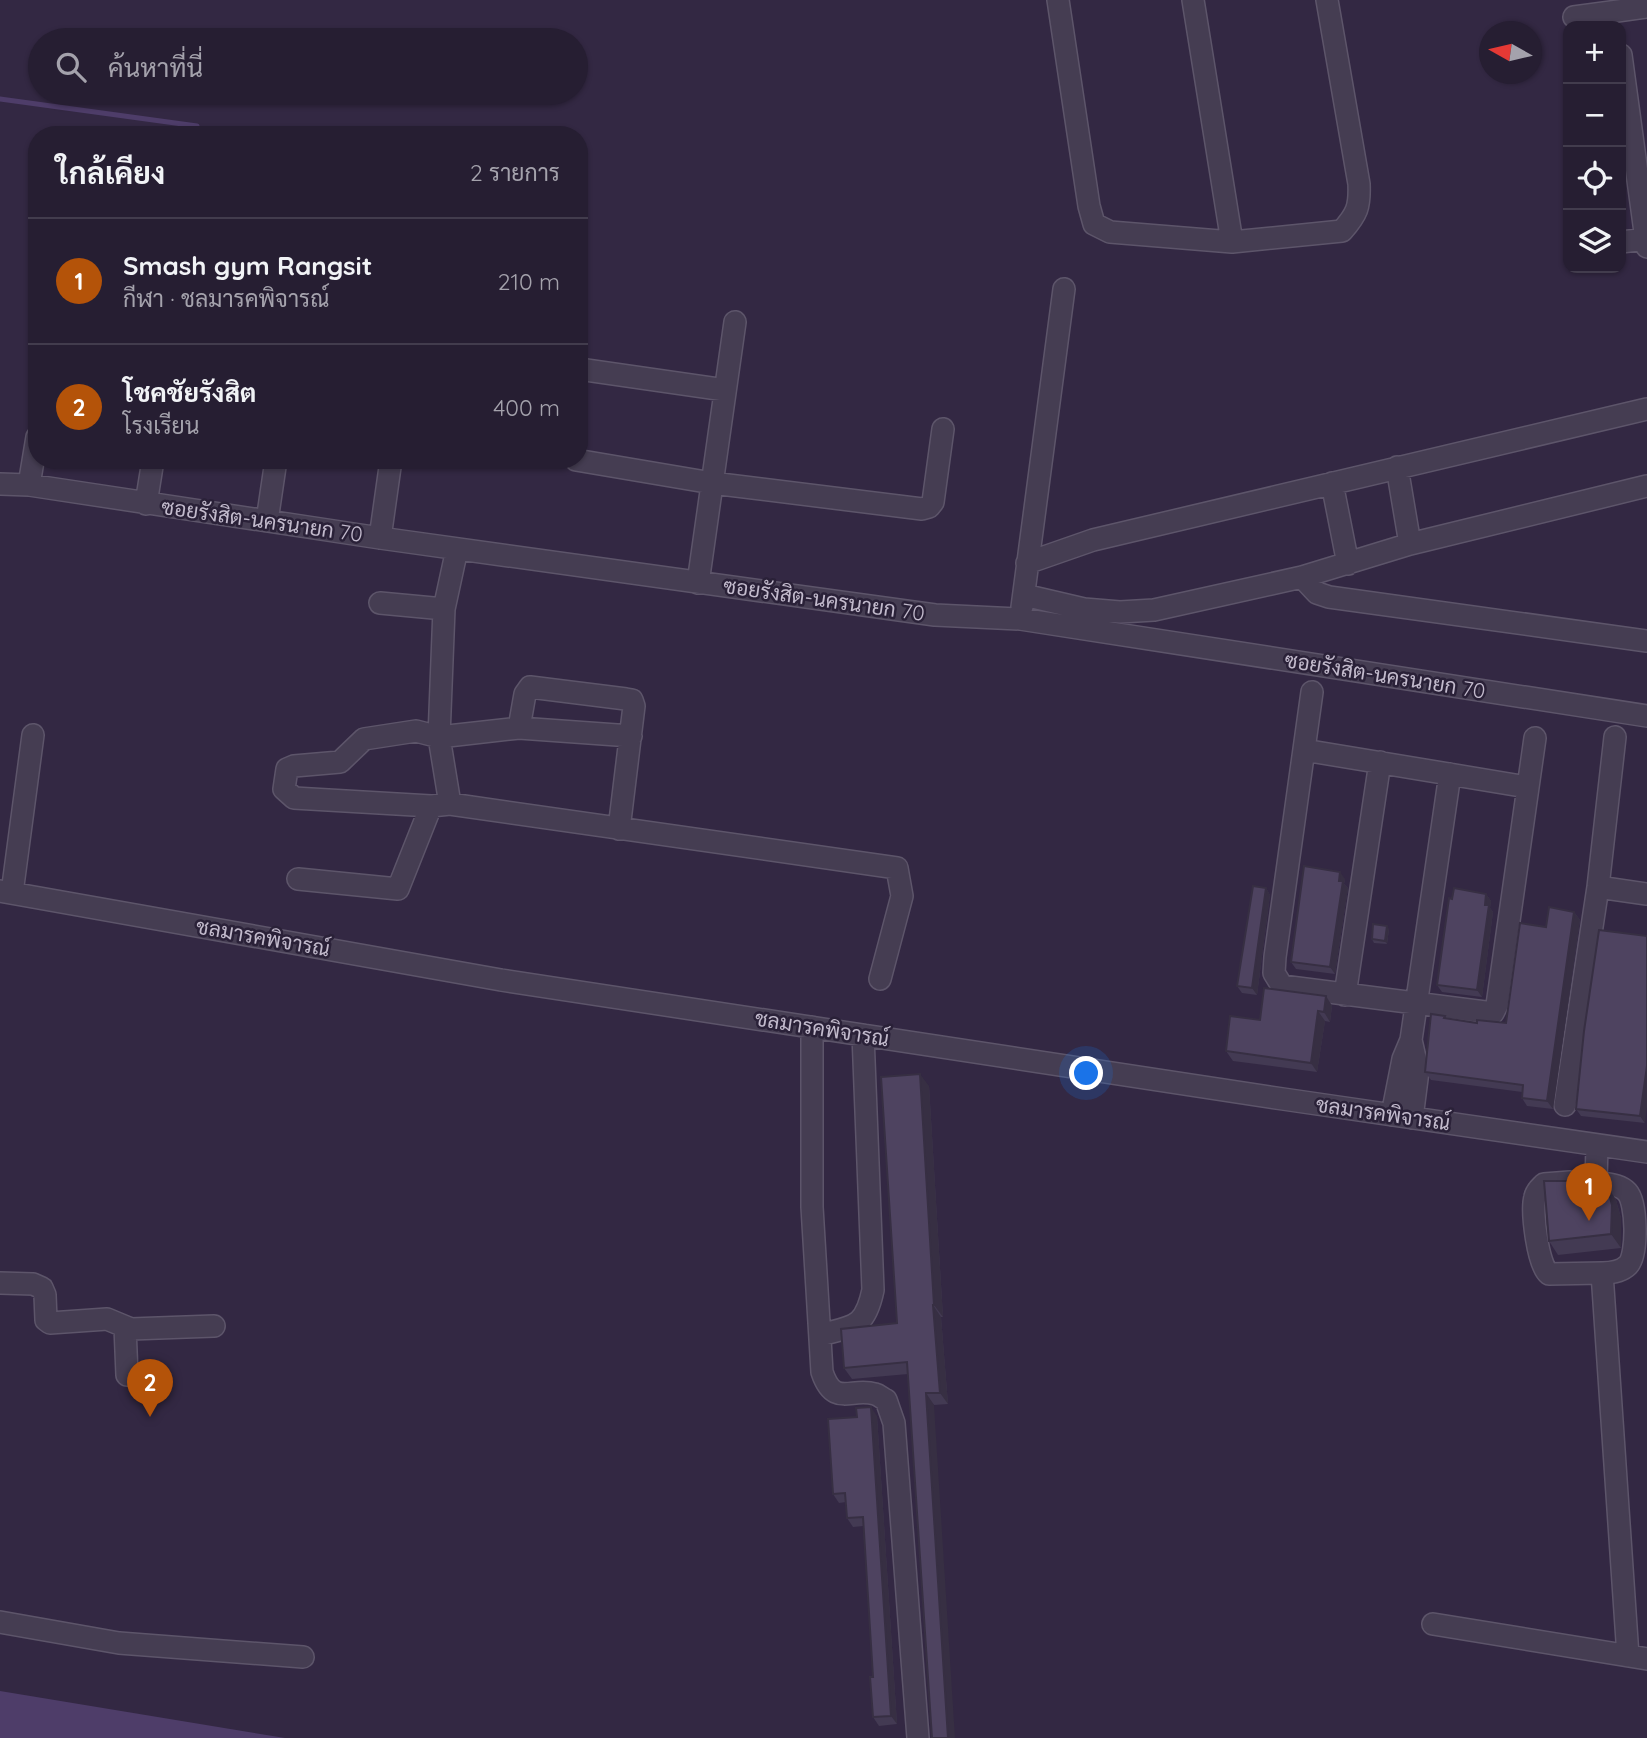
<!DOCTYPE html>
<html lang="th">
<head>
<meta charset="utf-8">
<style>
  :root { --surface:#261e32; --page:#322b3e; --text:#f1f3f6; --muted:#a4a2ac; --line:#423c4d; --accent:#b45309 }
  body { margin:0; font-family:Quicksand,Sarabun,sans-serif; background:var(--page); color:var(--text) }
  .controls { position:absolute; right:21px; top:21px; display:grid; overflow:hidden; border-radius:14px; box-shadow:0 2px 5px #0004 }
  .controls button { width:63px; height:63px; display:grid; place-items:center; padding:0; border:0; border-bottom:2px solid var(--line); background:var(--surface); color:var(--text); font:35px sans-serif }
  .compass { position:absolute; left:1479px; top:21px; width:63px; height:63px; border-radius:50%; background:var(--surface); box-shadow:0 2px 5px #0004; rotate:278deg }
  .you { position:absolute; left:1087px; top:1074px; width:24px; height:24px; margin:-18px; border:5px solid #fff; border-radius:50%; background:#1a73e8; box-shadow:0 0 0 10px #1a73e833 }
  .badge { display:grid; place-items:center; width:46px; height:46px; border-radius:50%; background:var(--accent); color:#fff; font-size:23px; font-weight:700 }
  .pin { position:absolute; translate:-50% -58px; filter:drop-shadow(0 2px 4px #0008) }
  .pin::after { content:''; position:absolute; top:37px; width:24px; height:21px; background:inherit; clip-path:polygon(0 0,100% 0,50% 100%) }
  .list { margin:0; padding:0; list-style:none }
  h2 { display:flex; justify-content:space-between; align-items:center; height:91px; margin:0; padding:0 28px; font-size:30px }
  h2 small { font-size:23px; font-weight:400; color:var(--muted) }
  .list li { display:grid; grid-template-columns:46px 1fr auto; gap:21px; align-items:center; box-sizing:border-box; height:126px; padding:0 28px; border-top:2px solid var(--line) }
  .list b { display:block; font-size:26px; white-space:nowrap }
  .list p { margin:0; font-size:23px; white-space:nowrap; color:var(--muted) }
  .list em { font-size:23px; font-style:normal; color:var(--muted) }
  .icon { flex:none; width:38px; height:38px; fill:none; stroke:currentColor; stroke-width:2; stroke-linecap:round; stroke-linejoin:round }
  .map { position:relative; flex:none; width:1647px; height:1738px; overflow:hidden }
  .search { position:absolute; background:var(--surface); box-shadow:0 2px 5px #0004; left:28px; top:28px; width:560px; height:77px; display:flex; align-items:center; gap:18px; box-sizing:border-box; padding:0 24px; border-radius:38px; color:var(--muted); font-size:26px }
  .panel { position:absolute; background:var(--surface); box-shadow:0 2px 5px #0004; left:28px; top:126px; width:560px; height:343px; border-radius:28px }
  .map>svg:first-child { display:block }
  .water { fill:#4e3d69 }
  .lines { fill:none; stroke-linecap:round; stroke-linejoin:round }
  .stream { stroke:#4e3d69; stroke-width:5 }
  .minor-casing { stroke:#5d556a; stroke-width:24 }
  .minor { stroke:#453d52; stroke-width:21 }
  .wall { fill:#433a53 }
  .shaded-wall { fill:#372f43 }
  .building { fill:#4e4360; stroke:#372f43; stroke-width:2 }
  .labels { text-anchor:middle; stroke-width:5; stroke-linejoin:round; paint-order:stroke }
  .street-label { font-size:21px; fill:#c2bacc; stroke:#2a2138 }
</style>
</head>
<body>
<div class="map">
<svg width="1647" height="1738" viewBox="0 0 1647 1738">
  <rect width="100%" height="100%" fill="#332843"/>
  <path class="water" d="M0,1691L285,1738H0Z"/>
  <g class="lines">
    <path class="stream" d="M0,99L197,126"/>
    <g class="minor-casing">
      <path id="minor" d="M1058,0L1089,206L1094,224L1110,232L1232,242L1342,231C1357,214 1360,207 1359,184L1327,0
        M1193,0L1232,242
        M1574,17L1647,7
        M1621,55L1647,247
        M1621,242L1647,239
        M579,369L725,390
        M576,460L712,483L922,509L929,507L933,502L943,429
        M1397,467L1410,544
        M1332,483L1348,564
        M0,484L29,485L380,538L935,615L1020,619L1647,716
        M29,485L37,437
        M146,504L153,460
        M267,521L276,460
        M380,538L391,460
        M1027,563L1093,540L1647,409
        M1302,577L1317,593L1329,597L1647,641
        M698,583L735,322
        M1024,595L1084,609L1120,612L1154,610L1302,577L1410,544L1647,486
        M380,603L444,609
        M1022,607L1064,289
        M1312,692L1275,957L1274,973L1282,986L1493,1013L1497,1005L1535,738
        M519,728L631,736
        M1304,750L1527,787
        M450,804L897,868L902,896L880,979
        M431,806L294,798L284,789L287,769L294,766L340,762L364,739L416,731L439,737L519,728L525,694L530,687L626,699L632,700L634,706L619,829
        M298,879L398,889L431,806L450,804L439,737L444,609L457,549
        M1598,887L1647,894
        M0,891L501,980L1283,1099L1647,1152
        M12,893L33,735
        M1345,995L1380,762
        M812,1027V1207L822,1372C834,1408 851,1387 875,1394C879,1395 882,1398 886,1400L894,1423L918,1738
        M1411,1040L1418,1071L1412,1118
        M1565,1105L1598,887L1615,737
        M1392,1115L1403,1059L1411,1040L1450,774
        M1597,1145L1596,1182C1606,1184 1620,1184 1627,1192C1637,1203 1638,1254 1628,1265C1621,1272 1611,1273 1602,1273L1628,1656
        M1570,1182L1544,1184C1540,1188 1536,1191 1535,1197C1531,1211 1538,1266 1549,1274L1602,1273
        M0,1283L33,1284L42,1288L45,1295L46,1320L50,1323L107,1319L131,1329L214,1326
        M125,1327L127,1375
        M820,1335C854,1326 865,1328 873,1290L863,1035
        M0,1622L119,1643L303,1657
        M1433,1624L1647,1659"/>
    </g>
    <use href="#minor" class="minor"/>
  </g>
  <path class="wall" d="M1345,879L1344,884L1348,888L1335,974L1296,969L1291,962Z
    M1266,888L1270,895L1257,995L1242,993L1237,986Z
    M1486,894L1491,901L1490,908L1493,912L1482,997L1442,992L1437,985Z
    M1574,912L1580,920L1553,1109L1527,1106L1522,1098V1092L1431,1080L1425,1072L1445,1016L1447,1019L1477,1023H1506L1546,927Z
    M1389,929L1387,944L1374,943L1372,939Z
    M1326,996L1332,1006L1330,1022L1325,1021L1317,1072L1233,1061L1226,1051L1260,1020Z
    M1584,1031L1645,1123L1581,1116L1576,1109Z
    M929,1086L943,1317H941L948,1404L934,1405L908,1374L852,1379L844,1368L897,1323Z
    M1607,1186L1616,1200L1621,1218V1248L1558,1255L1549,1241Z
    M877,1416L897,1724L879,1726L873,1717V1677L863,1526L853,1527L847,1518L846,1502L839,1503L833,1494Z"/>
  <path class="shaded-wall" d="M1340,872L1345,879L1344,884L1348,888L1335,974L1330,967Z
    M1266,888L1270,895L1257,995L1252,988Z
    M1486,894L1491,901L1490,908L1493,912L1482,997L1477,990Z
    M1574,912L1580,920L1553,1109L1547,1101Z
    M1387,926L1389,929L1387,944L1385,941Z
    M1326,996L1332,1006L1330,1022L1324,1012Z
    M1318,1011L1325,1021L1317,1072L1311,1063Z
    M1647,1066V1107L1645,1123L1640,1116Z
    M920,1074L929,1086L943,1317L934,1305Z
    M1607,1186L1616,1200L1621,1218V1248L1611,1234Z
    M933,1305L941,1317L948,1404L940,1393Z
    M926,1393L934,1405L955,1738H948Z
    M871,1407L877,1416L897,1724L891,1716Z"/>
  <path class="building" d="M1304,866L1340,872L1339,881H1343L1330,967L1291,962Z
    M1253,886L1266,888L1252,988L1237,986Z
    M1454,888L1486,894L1485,905H1489L1477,990L1437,985L1449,898L1452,899Z
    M1549,907L1574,912L1547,1101L1522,1098L1523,1085L1425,1072L1431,1014L1445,1016L1444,1018L1477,1023V1020L1506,1023L1520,923L1546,927Z
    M1373,924L1387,926L1385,941L1372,939Z
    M1599,930L1647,936V1066L1640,1116L1576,1109L1584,1031Z
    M1264,988L1326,996L1324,1012L1318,1011L1311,1063L1226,1051L1230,1016L1260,1020Z
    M920,1074L934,1305H933L940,1393H926L948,1738H932L907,1362L844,1368L841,1329L897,1323L881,1077Z
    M1544,1181H1585L1607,1186L1612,1205L1611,1234L1549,1241Z
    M871,1407L891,1716L873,1717L870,1677H873L863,1517L847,1518L845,1493L833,1494L828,1419L857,1417L856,1408Z"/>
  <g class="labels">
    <g class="street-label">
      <text transform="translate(262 521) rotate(8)" y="7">ซอยรังสิต-นครนายก 70</text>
      <text transform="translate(824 600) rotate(8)" y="7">ซอยรังสิต-นครนายก 70</text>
      <text transform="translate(1385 676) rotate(9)" y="7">ซอยรังสิต-นครนายก 70</text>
      <text transform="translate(263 938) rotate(10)" y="7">ชลมารคพิจารณ์</text>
      <text transform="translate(822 1029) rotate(9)" y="7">ชลมารคพิจารณ์</text>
      <text transform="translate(1383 1114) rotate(8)" y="7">ชลมารคพิจารณ์</text>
    </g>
  </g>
</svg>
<div class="controls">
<button>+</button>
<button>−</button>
<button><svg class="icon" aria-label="locate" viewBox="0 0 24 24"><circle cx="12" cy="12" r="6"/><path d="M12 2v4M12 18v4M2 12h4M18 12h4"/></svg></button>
<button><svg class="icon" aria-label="layers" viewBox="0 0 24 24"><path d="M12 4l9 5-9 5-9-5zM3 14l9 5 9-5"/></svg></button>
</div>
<svg class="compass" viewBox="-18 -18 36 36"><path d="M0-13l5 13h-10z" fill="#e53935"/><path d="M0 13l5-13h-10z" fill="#a4a2ac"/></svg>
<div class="you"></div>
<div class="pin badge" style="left:1589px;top:1221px">1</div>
<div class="pin badge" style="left:150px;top:1417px">2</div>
<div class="search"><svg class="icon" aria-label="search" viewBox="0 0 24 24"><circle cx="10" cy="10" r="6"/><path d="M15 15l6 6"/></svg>ค้นหาที่นี่</div>
<section class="panel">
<h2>ใกล้เคียง<small>2 รายการ</small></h2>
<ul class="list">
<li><span class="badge">1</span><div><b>Smash gym Rangsit</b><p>กีฬา · ชลมารคพิจารณ์</p></div><em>210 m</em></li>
<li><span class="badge">2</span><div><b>โชคชัยรังสิต</b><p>โรงเรียน</p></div><em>400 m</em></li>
</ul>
</section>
</div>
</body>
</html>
